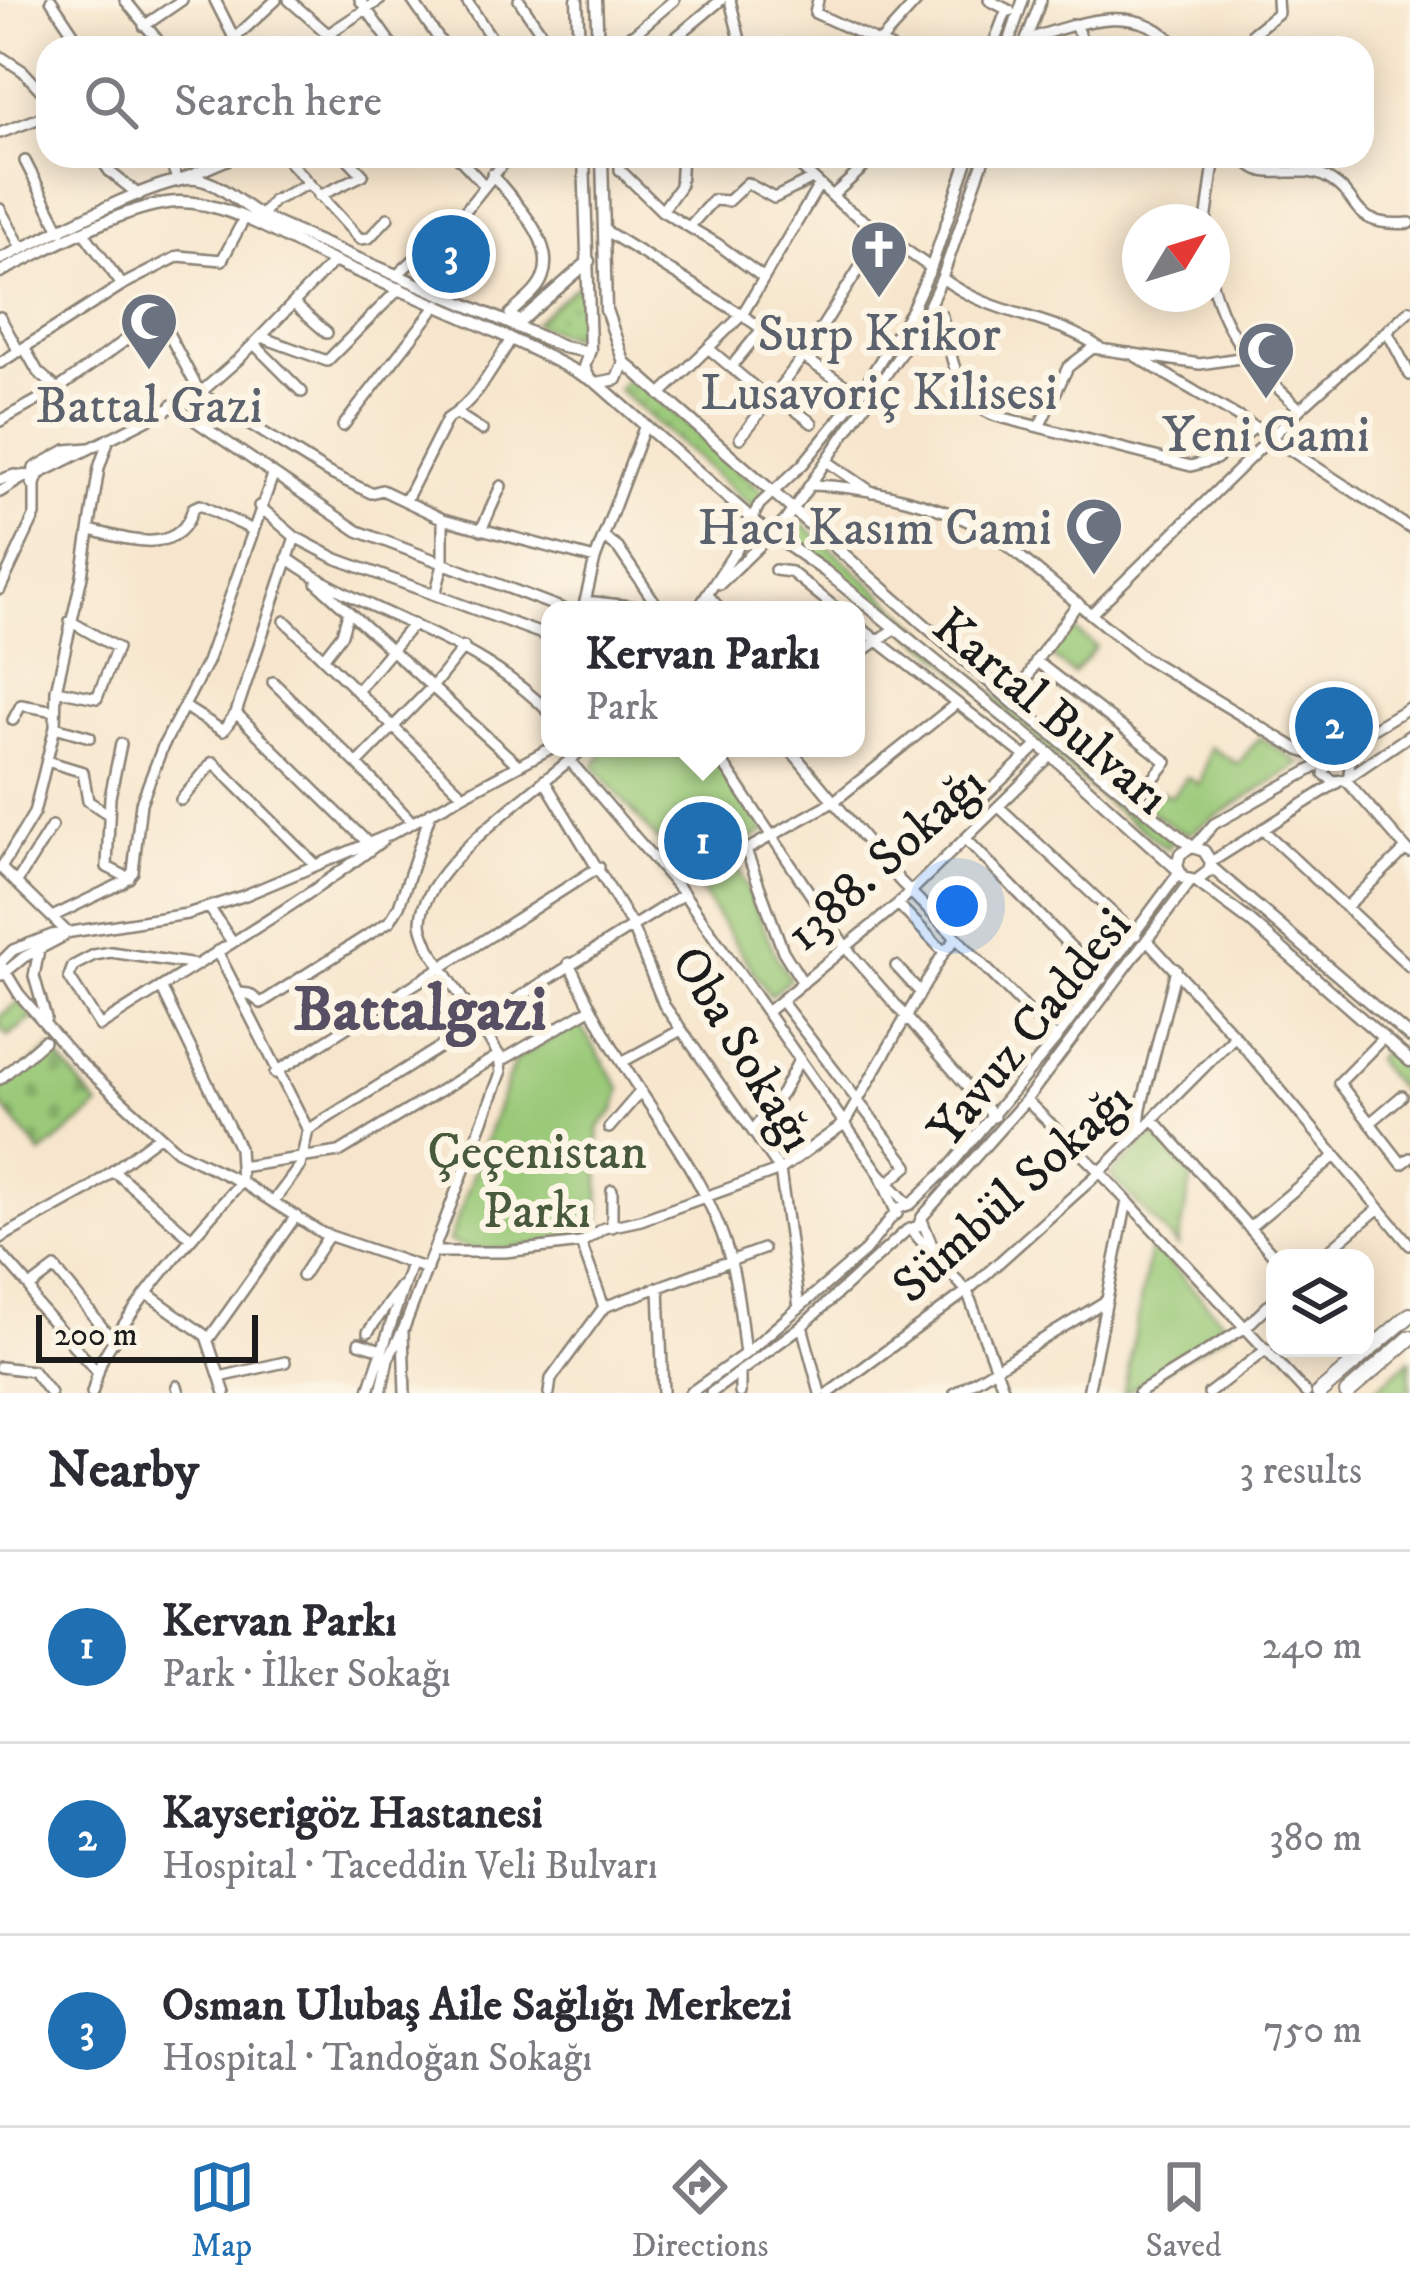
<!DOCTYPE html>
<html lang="en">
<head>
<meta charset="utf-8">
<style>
  :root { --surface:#fff; --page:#f7f7f7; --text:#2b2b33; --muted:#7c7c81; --line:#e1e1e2; --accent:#1f6fb2 }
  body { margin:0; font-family:"IM FELL DW Pica",serif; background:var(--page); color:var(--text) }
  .controls { position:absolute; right:36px; bottom:36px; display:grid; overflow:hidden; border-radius:24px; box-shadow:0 6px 30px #0003 }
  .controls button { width:108px; height:108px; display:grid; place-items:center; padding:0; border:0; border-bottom:3px solid var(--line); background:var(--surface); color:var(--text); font:60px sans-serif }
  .compass { position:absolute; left:1122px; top:204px; width:108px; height:108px; border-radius:50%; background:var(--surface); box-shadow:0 6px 30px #0003; rotate:52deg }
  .scale { position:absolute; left:36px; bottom:30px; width:222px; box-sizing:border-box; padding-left:12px; border:6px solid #1c1c1c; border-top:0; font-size:33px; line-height:42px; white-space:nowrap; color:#1c1c1c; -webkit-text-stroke:9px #fcf5e5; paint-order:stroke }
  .you { position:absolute; left:957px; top:906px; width:42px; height:42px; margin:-30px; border:9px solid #fff; border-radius:50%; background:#1a73e8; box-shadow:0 0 0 18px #1a73e833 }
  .badge { display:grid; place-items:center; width:78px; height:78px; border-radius:50%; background:var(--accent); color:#fff; font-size:39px; font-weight:700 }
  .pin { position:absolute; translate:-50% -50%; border:6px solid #fff; box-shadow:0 3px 12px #0006 }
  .popup { position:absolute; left:541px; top:601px; width:324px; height:156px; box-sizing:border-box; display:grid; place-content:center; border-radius:24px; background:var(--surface); filter:drop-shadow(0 3px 9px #0005); font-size:39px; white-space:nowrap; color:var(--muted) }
  .popup b { font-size:45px; color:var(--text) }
  .popup::after { content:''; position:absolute; left:50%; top:100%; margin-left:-24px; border:24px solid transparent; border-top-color:var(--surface) }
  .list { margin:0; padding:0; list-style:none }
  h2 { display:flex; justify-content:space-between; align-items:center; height:156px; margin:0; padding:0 48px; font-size:51px }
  h2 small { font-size:39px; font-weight:400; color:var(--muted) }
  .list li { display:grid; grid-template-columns:78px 1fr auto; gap:36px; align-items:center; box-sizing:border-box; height:192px; padding:0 48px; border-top:3px solid var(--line) }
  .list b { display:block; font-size:45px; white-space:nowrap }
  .list p { margin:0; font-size:39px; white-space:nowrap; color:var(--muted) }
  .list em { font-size:39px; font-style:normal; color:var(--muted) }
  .icon { flex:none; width:66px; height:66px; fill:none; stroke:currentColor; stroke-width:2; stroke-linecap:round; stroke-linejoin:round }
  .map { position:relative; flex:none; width:1410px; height:1393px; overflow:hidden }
  .search { position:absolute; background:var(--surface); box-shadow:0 6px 30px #0003; left:36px; right:36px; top:36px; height:132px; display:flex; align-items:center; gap:30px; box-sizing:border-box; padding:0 42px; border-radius:36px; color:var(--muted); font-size:45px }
  .sheet { height:732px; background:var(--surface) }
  nav { display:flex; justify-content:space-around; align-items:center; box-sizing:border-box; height:168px; border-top:3px solid var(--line); background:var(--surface); font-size:33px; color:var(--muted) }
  nav a { display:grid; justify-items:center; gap:6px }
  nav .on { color:var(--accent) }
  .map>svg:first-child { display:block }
  .grass { fill:url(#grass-dots); stroke:#5b724a; stroke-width:3 }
  .cemetery { fill:url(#cemetery-stones); stroke:#5b724a; stroke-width:3 }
  .park { fill:#9ac978; stroke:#5b724a; stroke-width:3 }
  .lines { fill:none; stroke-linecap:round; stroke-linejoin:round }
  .minor-casing { stroke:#8a8174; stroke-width:14 }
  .major-casing { stroke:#8a8174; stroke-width:15 }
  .highway-casing { stroke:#8a8174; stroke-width:18 }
  .minor { stroke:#fff; stroke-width:9 }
  .major { stroke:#fff; stroke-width:10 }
  .highway { stroke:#fff; stroke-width:14 }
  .labels { text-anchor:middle; stroke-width:12; stroke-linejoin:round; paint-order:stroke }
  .worship-label { font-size:51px; fill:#5b616d; stroke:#fcf5e5 }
  .street-label { font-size:51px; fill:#1c1c1c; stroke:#fcf5e5 }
  .park-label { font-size:51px; fill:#48593c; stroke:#fcf5e5 }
  .district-label { font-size:63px; font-weight:bold; fill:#574f63; stroke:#fcf5e5 }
</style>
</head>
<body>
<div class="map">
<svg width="1410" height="1393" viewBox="0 0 1410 1393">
  <defs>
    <pattern id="grass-dots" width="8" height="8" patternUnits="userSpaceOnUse" patternTransform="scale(3)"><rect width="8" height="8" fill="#9ac978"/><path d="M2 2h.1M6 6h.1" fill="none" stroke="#84ac67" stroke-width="1.8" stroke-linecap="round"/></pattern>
    <pattern id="cemetery-stones" width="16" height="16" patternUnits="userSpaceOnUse" patternTransform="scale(3)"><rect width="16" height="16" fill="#9ac978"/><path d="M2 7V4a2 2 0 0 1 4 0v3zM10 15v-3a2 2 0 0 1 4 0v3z" fill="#84ac67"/></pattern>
  </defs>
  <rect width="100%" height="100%" fill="#fcf5e5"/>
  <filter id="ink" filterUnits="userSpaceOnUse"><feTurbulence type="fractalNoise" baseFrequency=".00833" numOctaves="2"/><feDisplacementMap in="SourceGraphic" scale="24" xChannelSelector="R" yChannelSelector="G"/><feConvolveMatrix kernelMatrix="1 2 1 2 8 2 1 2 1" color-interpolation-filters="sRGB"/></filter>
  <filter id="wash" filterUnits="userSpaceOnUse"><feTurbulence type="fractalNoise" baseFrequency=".004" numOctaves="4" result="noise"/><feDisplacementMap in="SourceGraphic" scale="48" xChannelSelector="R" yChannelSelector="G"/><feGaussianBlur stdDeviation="2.7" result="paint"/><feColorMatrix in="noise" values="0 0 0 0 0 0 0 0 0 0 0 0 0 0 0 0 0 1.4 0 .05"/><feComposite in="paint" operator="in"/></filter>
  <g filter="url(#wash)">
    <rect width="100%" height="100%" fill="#f7e6cd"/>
    <path class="grass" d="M580,283L583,326L580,336L567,337L534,323Z
      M631,374L764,492L753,508L618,389Z
      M799,520L1037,732L1173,840L1167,849L1105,801L940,656L788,534Z"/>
    <path class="cemetery" d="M51,1048L99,1107L41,1154L0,1103V1090Z"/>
    <path class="park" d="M1071,627L1096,647L1073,674L1049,654Z
      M1260,737L1300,764L1190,833L1178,830L1141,805L1146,799L1152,803L1163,792L1171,797L1187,777L1200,785L1210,747L1238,764Z
      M605,748H713L765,831L731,851L777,958L790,979L770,996L697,885L594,767Z
      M20,1001L33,1018L8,1036L0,1027V1016Z
      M578,1022L621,1089L615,1110L598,1128L600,1224C568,1241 482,1261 449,1241L515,1060Z
      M1383,1051L1410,1074V1102L1375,1060Z
      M1154,1135L1192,1178L1178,1246L1110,1175Z
      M1151,1243L1231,1330L1124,1393V1392Z
      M1410,1360V1393H1371Z"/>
  </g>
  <g filter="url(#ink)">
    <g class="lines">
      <g class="minor-casing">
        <path id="minor" d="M51,0L83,48
          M125,0L164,48
          M215,0L235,40
          M289,0L344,48
          M360,0L394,48
          M412,0L445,48
          M466,0L498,48
          M519,0L546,40
          M730,0L742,48
          M818,0L815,13L892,48
          M989,0L1010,11
          M1074,24L1087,48
          M144,26L182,0
          M328,34L380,0
          M1026,40C1083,21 1140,0 1178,48
          M879,43L918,0
          M224,48L276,0
          M316,48L330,36
          M497,48L579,38
          M603,48L634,34L674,0
          M663,48L721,0
          M992,48L1007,9
          M1007,48L1023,0
          M1023,48L1041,0
          M1254,48L1253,33L1278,13L1277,0
          M0,56L23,71L48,98
          M0,133L48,115
          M99,156L110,172L139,195
          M168,156L178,181
          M284,156L360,239L369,238L388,218
          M457,156L484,185
          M620,156V170L662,211L716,243L764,278
          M789,156L843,206L931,268
          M1244,156C1258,185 1297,164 1323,176C1366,197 1345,228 1410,223
          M25,161L61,232
          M492,174C512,200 557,241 543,277C538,292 521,303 510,314L520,322
          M187,177L236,156
          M319,196L363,175L345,156
          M832,196L876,156
          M0,209L22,249
          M662,211L680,186L682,156
          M261,216L273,201L308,184
          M1206,222L1215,156
          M689,227L713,200L728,201L747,183L774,198L812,179
          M606,231L742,315L859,395
          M84,233L122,285
          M397,275L461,216L509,156
          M942,278C996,318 1048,313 1099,347
          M1212,283C1226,340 1259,371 1300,409
          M294,304L327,333
          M942,316C951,354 955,401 996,416L1191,466L1216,459L1255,427
          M0,317L19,352
          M1387,331L1410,375
          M261,337L327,361L400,288
          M254,344L302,392
          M708,348L770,400
          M25,349L38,372L58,389
          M1130,353L1255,427L1410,528
          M0,363L122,285L179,256L222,260L244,219
          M731,367L762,329
          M775,394L812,423
          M660,395L742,315L819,185
          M172,405L358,531L566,610
          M457,414L482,430
          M0,421L58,389L159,316L200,393L327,472L371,493L382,490L443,519L595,559
          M343,426L438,304
          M1039,427L1068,367L1093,348L1200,364L1246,357
          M740,438L803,357L881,234
          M828,462L872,492
          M0,480L14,475L35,476
          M32,484L34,468L66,450L89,448
          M811,485C867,486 947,505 995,536L1142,656L1299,750L1325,759
          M0,492L26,476
          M406,500L447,419C475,402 494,367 511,339
          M259,506L295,537L337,559L550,637
          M90,530C127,539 180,558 193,508L200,505L251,529
          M481,530L501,486
          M603,537L618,548L660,610
          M287,558C375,621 471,633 550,713
          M775,570L791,572L838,610
          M317,583L517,764
          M720,584L785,521L920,325L942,278L985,156
          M0,589L35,515V484L39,474L200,393L240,358L334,261
          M435,595L443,565V519
          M708,595L721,610
          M585,601L657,609
          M583,610L595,559L645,425
          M697,610L738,547L759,505L803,464L859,395L912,309L931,268L969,156
          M1091,614L1300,409L1410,310
          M285,621L463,795
          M856,624L1026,757
          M325,656L342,634L348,613
          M856,656L896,628
          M1036,661L1167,762L1134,802
          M273,682L357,764L433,686L464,647
          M56,690L97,698L117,648L70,621
          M357,691L413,624
          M1015,704L1036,661L1078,603
          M185,707L223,731L236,713L295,537
          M1410,707L1327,756L1324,774L1333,781L1344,780L1410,735
          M236,713L368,843
          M13,720L21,705L55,711
          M55,727L90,737
          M121,744L110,797L107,867L129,878
          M713,748L847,949L994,1117
          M789,748L900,881L1056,1039
          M1334,753L1350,760L1349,775
          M47,761L83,772L88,801L108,814
          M570,761L684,894L879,1173L908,1204
          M357,764L412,822
          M1345,779L1410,853
          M544,780L631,924L664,1005L780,1170L799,1308
          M985,796L1038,745
          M181,800L213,762L316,865
          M999,807L1136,935
          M1262,829L1410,967
          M966,839L1102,979
          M1194,847L1214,824L1323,763
          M1211,862L1338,782
          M16,883L52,826
          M898,904L944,952
          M209,907L232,942
          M1346,907L1406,849
          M52,917L122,883L133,872L141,803L163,746L207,662L273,475
          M68,933L1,868L34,813L55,727L56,690L82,576L99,468L109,438
          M1148,941L1235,1036L1410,1245
          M39,950L34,976L46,1018
          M217,951L308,1130L300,1166L273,1202
          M569,963C590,1008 613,1051 641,1092C677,1146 715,1199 731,1263C739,1292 741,1324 745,1354
          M196,965L111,952L94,955L73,966L69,977L100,1026C194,965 293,909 382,841
          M896,966L920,992
          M2,975L24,957L64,936
          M803,983L783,951L746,850L833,802L957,703
          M240,993L249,994L261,1003L390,921L399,906L431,812
          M781,1001L908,1166L888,1183
          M767,1012L898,904L1051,755
          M1383,1038L1339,1083L1402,1164L1410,1158
          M501,1061L590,1009
          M622,1062L681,1030
          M275,1073L599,867
          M0,1079L44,1041
          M1026,1100L1100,1172L1306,1393
          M1153,1119L1276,1258
          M1370,1123L1402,1096
          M609,1128L640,1092
          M308,1130L684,894
          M753,1130L782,1093L799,1060
          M1138,1133L1141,1108L1176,969
          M240,1167L339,1152L499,1055
          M114,1171L191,1238
          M881,1178L897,1214
          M922,1220L934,1250
          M612,1227V1190
          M1249,1228L1335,1156
          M911,1230L967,1291L1005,1393
          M0,1238L87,1190L159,1136
          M433,1252H505L581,1243L604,1228L641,1220L780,1170L844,1124L944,952L956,939
          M0,1253L30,1287L55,1268L114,1342
          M1320,1258L1379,1208
          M427,1269L322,1233L241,1182L177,1151L76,1059L19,994L0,963L13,950L52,935L187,914L243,896L391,834L551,748
          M302,1276L329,1235
          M30,1287L36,1303L98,1373
          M659,1288L663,1393
          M149,1295L206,1336L225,1393
          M604,1307L763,1249
          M802,1326L820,1393
          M368,1332L400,1287
          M403,1333L405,1393
          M208,1340L296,1216
          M359,1343L382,1350
          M0,1367L33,1371L50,1393
          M740,1373V1393
          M220,1377L285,1362
          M177,1386L179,1393
          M92,1393C96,1381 98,1369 103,1358C138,1296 194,1235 241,1182L239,1148L161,987
          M368,1393L411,1264
          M381,1393L388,1359L404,1328L501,1073L499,1055L429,948C426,939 421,931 421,922C421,866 546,783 584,748
          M549,1393L551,1379L604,1307L581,1243
          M690,1393L745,1354L865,1251L899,1208L911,1204L951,1165L1056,1039L1179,873
          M711,1393L802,1326L907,1230L918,1226L922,1217L1026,1100L1191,881
          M829,1393L967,1291L1100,1172L1235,1036
          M955,1393L1104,1302
          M1088,1393L1127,1201
          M1139,1393L1246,1327L1275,1299
          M1209,1393L1267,1349"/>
      </g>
      <g class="major-casing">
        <path id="major" d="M577,0L579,48
          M596,0L598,48
          M584,156L590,350L584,367L589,378
          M602,156L606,310L624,362L1015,704L1192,847L1204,851L1211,862L1209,871L1196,881L1183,878L1177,866L1180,854L1192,847
          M0,259C47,238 139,186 186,179C216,175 241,207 267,219C365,263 465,303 563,347L588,352
          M0,272C46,250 129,203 178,202C230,201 285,240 331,260C421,299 511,335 597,383L617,379L624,362
          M515,326L589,261
          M597,383L761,527L825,571L1051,755L1177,869
          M1211,867L1410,1037
          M1196,881L1250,921L1410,1061"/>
      </g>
      <g class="highway-casing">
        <path id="highway" d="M1319,1393L1410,1315
          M1347,1393L1410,1338"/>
      </g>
      <use href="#minor" class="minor"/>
      <use href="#major" class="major"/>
      <use href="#highway" class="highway"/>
    </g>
  </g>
  <defs>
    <g id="church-pin" transform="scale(3)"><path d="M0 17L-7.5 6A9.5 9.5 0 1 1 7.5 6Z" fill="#6b7280" stroke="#fcf5e5"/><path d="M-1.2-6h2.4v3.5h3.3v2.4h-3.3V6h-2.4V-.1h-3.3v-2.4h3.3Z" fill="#fff"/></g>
    <g id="mosque-pin" transform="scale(3)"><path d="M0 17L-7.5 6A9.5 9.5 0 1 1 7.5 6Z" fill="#6b7280" stroke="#fcf5e5"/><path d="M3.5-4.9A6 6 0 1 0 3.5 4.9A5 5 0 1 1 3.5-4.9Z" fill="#fff"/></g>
  </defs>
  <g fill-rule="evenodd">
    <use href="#church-pin" x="879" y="249"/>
    <use href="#mosque-pin" x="149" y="321"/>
    <use href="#mosque-pin" x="1266" y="350"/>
    <use href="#mosque-pin" x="1094" y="526"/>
  </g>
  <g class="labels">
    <g class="worship-label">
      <text x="879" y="350">Surp Krikor<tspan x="879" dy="59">Lusavoriç Kilisesi</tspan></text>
      <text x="149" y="422">Battal Gazi</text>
      <text x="1266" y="451">Yeni Cami</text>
      <text x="1052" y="544" text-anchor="end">Hacı Kasım Cami</text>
    </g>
    <g class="street-label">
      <text transform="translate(1052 710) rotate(40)" y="18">Kartal Bulvarı</text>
      <text transform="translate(884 857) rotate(-42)" y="18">1388. Sokağı</text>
      <text transform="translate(1028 1026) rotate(-51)" y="18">Yavuz Caddesi</text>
      <text transform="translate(745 1048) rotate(59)" y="18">Oba Sokağı</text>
      <text transform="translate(1011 1191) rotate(-42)" y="18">Sümbül Sokağı</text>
    </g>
    <g class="park-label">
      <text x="537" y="1168">Çeçenistan<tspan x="537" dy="59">Parkı</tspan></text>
    </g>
    <g class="district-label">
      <text x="420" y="1029">Battalgazi</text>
    </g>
  </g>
</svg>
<div class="controls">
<button><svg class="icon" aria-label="layers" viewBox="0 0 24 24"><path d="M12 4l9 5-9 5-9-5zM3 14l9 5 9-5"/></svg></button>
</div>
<svg class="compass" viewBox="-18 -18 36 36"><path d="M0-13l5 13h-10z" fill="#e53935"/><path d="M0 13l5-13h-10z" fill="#7c7c81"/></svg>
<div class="scale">200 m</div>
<div class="you"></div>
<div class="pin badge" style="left:703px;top:841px">1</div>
<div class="popup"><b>Kervan Parkı</b>Park</div>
<div class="pin badge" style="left:1334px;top:726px">2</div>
<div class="pin badge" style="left:451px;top:254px">3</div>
<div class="search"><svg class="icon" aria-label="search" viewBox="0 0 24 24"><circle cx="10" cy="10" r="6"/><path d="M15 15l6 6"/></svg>Search here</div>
</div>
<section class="sheet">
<h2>Nearby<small>3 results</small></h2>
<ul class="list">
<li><span class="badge">1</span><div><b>Kervan Parkı</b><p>Park · İlker Sokağı</p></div><em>240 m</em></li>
<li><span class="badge">2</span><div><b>Kayserigöz Hastanesi</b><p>Hospital · Taceddin Veli Bulvarı</p></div><em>380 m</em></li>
<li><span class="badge">3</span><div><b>Osman Ulubaş Aile Sağlığı Merkezi</b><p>Hospital · Tandoğan Sokağı</p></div><em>750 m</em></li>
</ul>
</section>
<nav>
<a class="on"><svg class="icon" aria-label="map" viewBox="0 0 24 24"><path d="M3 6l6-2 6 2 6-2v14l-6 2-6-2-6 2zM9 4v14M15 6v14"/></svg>Map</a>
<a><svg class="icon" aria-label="directions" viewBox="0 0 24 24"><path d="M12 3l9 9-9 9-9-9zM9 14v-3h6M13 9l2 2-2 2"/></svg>Directions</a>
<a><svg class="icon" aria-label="saved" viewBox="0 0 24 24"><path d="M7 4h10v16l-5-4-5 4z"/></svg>Saved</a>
</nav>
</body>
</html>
